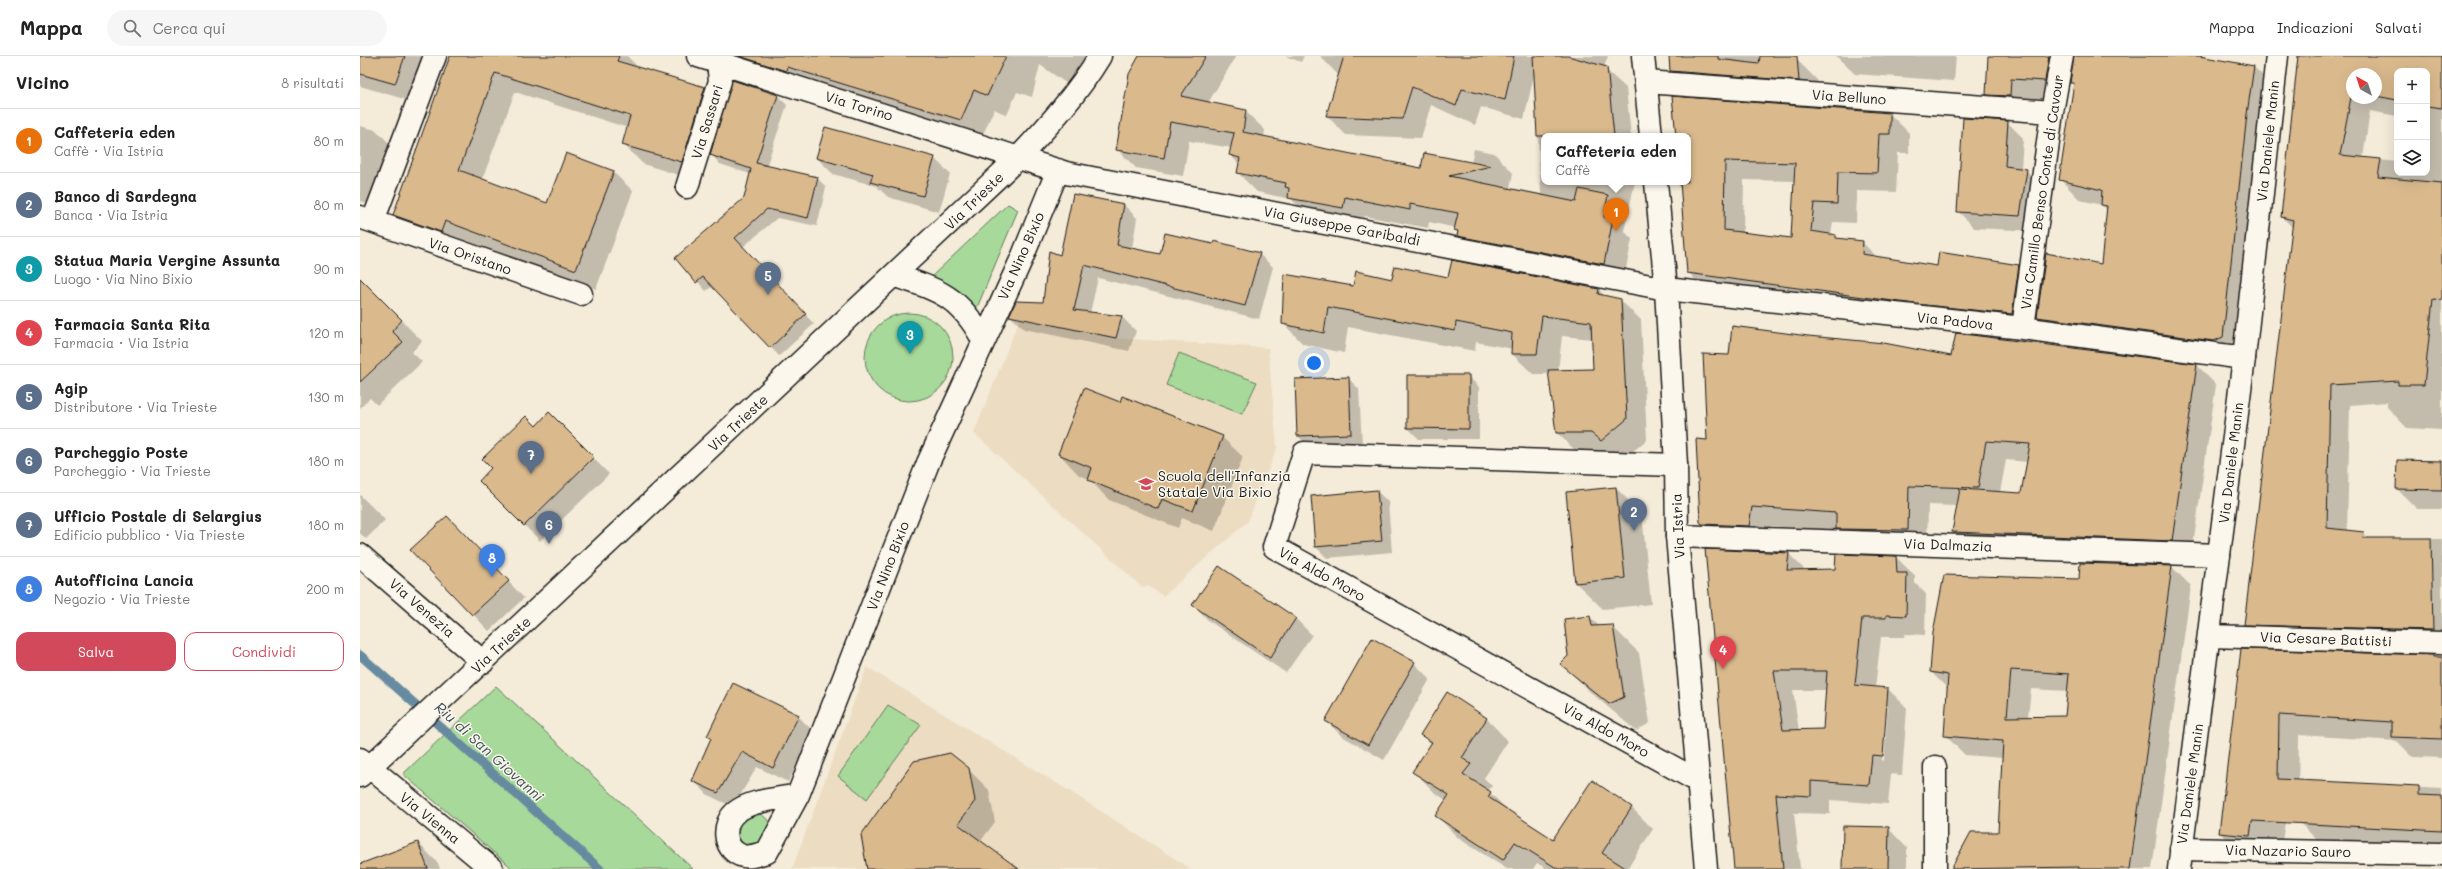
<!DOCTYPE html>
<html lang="it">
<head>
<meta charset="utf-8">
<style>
  :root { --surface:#fff; --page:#f6f6f6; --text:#222; --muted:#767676; --line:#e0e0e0; --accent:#d1495b }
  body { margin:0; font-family:Mali,sans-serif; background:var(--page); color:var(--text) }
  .controls { position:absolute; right:12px; top:12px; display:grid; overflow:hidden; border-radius:8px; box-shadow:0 4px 16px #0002 }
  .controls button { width:36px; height:36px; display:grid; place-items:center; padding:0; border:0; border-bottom:1px solid var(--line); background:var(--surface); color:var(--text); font:20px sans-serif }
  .compass { position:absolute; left:1986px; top:12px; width:36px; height:36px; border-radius:50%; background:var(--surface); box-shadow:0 4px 16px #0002; rotate:321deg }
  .you { position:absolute; left:954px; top:307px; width:14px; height:14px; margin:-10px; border:3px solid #fff; border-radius:50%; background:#1a73e8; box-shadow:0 0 0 6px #1a73e833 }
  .badge { display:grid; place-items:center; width:26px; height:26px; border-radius:50%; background:var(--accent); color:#fff; font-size:13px; font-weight:700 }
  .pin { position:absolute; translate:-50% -33px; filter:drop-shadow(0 1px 2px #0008) }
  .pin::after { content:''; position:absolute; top:21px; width:14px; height:12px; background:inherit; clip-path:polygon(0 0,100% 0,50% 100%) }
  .popup { position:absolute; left:1181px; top:77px; width:150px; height:52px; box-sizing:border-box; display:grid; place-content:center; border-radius:8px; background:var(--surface); filter:drop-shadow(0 1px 3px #0005); font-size:13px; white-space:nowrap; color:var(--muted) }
  .popup b { font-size:15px; color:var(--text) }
  .popup::after { content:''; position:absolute; left:50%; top:100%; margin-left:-8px; border:8px solid transparent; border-top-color:var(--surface) }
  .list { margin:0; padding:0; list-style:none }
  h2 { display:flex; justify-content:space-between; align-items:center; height:52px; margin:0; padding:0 16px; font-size:17px }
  h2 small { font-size:13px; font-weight:400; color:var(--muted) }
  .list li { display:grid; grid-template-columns:26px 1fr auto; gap:12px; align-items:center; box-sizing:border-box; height:64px; padding:0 16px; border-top:1px solid var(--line) }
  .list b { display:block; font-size:15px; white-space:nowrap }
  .list p { margin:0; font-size:13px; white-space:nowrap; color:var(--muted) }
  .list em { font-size:13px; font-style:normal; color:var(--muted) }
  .actions { display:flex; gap:8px; padding:12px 16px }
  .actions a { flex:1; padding:9px 0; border:1px solid var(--accent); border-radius:12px; text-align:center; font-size:14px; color:var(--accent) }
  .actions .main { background:var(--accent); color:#fff }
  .icon { flex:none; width:22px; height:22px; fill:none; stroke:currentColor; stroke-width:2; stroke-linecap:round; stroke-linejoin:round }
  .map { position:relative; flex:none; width:2082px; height:813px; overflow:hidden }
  header { display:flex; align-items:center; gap:24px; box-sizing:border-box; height:56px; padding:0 20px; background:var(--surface); border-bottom:1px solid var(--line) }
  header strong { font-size:19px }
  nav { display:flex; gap:22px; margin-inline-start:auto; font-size:14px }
  .search { width:280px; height:36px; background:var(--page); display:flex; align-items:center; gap:10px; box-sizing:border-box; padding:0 14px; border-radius:22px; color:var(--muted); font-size:15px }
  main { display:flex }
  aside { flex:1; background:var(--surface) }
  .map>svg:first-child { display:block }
  .built { fill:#ecdcc2 }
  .green { fill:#a7d99a; stroke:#627a5b }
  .shadow { fill:#0003; fill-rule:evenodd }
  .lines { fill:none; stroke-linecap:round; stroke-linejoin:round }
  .stream { stroke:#668ba0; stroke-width:9 }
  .building { fill:#dab98d; stroke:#1c1c1c; fill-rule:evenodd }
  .minor-casing { stroke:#1c1c1c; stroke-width:25 }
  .tertiary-casing { stroke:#1c1c1c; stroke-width:25 }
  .secondary-casing { stroke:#1c1c1c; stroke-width:25 }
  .minor { stroke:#fbf7ec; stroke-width:22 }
  .tertiary { stroke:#fbf7ec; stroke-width:22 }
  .secondary { stroke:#fbf7ec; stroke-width:22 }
  .labels { text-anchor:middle; stroke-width:3; stroke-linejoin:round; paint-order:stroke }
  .street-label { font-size:14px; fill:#1c1c1c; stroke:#fbf7ec }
  .poi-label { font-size:14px; fill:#1c1c1c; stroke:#fbf7ec; text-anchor:start }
  .water-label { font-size:15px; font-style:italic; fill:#41545e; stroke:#fbf7ec }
</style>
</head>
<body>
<header>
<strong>Mappa</strong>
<div class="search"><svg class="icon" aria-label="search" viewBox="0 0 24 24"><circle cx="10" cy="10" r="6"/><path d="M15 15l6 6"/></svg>Cerca qui</div>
<nav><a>Mappa</a><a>Indicazioni</a><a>Salvati</a></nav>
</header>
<main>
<aside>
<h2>Vicino<small>8 risultati</small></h2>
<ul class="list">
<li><span class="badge" style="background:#e8710a">1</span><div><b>Caffeteria eden</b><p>Caffè · Via Istria</p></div><em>80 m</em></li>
<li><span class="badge" style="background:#5c6f8a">2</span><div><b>Banco di Sardegna</b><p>Banca · Via Istria</p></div><em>80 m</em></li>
<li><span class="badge" style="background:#0f9aa8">3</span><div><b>Statua Maria Vergine Assunta</b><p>Luogo · Via Nino Bixio</p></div><em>90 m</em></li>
<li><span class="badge" style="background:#e0444e">4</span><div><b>Farmacia Santa Rita</b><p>Farmacia · Via Istria</p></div><em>120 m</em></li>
<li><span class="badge" style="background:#5c6f8a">5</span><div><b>Agip</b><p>Distributore · Via Trieste</p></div><em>130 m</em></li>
<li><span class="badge" style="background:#5c6f8a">6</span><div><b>Parcheggio Poste</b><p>Parcheggio · Via Trieste</p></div><em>180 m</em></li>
<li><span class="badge" style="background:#5c6f8a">7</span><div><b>Ufficio Postale di Selargius</b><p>Edificio pubblico · Via Trieste</p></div><em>180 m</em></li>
<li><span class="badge" style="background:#3f7fe0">8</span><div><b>Autofficina Lancia</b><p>Negozio · Via Trieste</p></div><em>200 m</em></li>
</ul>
<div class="actions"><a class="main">Salva</a><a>Condividi</a></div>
</aside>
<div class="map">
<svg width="2082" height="813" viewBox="0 0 2082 813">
  <rect width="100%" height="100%" fill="#f4ebd9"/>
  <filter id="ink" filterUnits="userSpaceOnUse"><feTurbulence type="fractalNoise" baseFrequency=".025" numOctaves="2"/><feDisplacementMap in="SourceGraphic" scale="8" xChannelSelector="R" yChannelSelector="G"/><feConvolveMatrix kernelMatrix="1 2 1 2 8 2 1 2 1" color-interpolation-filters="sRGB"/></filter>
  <g filter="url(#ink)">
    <path class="built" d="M660,262L756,282L908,292L917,392L888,465L803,540L788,530L782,531L614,377Z
      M507,611L714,738L831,813H432Z"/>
    <path class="green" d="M648,148L658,154L616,254L571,221Z
      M505 301a44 44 0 1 1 88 0a44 44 0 1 1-88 0Z
      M819,297L897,326L882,358L806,329Z
      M136,630L333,813H153L43,718Z
      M528,649L561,669L507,743L478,720Z
      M398,757C410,762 411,770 411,783L384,795L373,773L375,766Z"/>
    <path class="shadow" d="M0,0H69L54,46L0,30Z
      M91,0H267L279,12L345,32L365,52L418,40L427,49L406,111L457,122L466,131L457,170L417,162L383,191L454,268L419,300L353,230L346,235L317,202L385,142L390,118L360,108L350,97L341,126L283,108L263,88L268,72L155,36L122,124L188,148L253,116L273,135L236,233L105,184L101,195L54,179L34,159Z
      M351,0H735L713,32L680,9L672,41L657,36L647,59L634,53L621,83Z
      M781,0H876L848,47L885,55L905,74L904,81L1062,113L1111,107L1114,93L1134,97L1153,117L1150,132L1181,138L1175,15L1164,63L1121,51L1115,69L1071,49L1061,82L986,79L967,60L979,20L960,0H1248L1244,12L1266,32L1271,80H1184V126H1275L1264,175L1272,183L1263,227L1118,199L1098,180L1096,172L1069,166L1068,172L1004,160L1001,171L949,160L931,143L897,136L878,117L880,109L870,99L872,92L829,85L823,120L776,112L757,93Z
      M925,0H944L941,6Z
      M1310,0H1410L1437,4L1458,25L1459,45L1332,35L1311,15Z
      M1476,0H1596L1594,25L1495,18Z
      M1629,0H1845V2L1894,11L1914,31L1883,301L1698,281L1678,261L1742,209L1747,154L1742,149L1720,144L1700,123L1715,31L1709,25L1705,45L1671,42L1670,60L1647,58L1627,38Z
      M1940,0H2082V374L2047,372L2027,351V346L1990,349L1987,475L2003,477L2010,483H2082V594L1905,588L1885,568L1933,172L1922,161ZM2037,15H2067V117H2037V106L2003,102L2010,55L2037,60ZM1992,18H2016V42H1992Z
      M1530,58L1549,77V97H1538L1536,136L1497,135L1496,167L1473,166L1471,179L1480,184L1502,186L1518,202L1578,211L1658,210L1678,229L1671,277L1348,236L1328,216L1321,126H1328V80H1317ZM1384,124L1435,125L1432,183L1383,177Z
      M1647,66L1663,82L1661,113L1666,114L1682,130L1676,175L1614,172L1598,155Z
      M0,70L16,74L34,92L12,149L0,145Z
      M457,102H574L590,118L579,156L528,141L516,130L473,118Z
      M764,149L777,162L772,193L801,199L899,198L913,211L899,263L738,222L730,257L762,261L776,275L769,295L664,273L650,260L683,247L701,200Z
      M1089,222L1239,234L1246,241L1260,244L1281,264L1287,384L1262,404L1218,397L1197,377L1189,318H1173L1152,298L1153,293L1116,286L1115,295L988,271L984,297L943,288L923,267L994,232L1033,224ZM1202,280L1233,283L1235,314L1198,315Z
      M0,223L62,285L52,296L62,306L17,349L10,342L0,352Z
      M1592,301L1837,309L1856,329L1831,504L1613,495L1593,476L1598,450L1568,449L1567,494L1479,475L1411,470L1408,489L1363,488L1341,466L1348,385ZM1646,404L1668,406L1662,438L1640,436Z
      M1048,320H1108L1119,331V383H1059L1048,372Z
      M988,322L999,333L1002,389L949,391L938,380Z
      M760,347L862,381L883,401L854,475L822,462L818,472L749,444L729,423L719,419L699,398Z
      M189,358L249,418L180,485L120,425Z
      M2082,406V453H2057L2037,433Z
      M1256,432L1282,458L1291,548L1243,553L1216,527Z
      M1017,435L1028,446L1032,496L967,502L956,491Z
      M0,439L25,464L6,483L0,477Z
      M87,461L164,542L129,575L52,494Z
      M1346,495L1429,498L1445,514H1476L1536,501L1555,520V527L1566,538L1565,579L1545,578L1544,581H1521L1515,632L1528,633L1547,652L1542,719L1531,718L1528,748L1470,744V758L1434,757L1440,812L1443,813H1374ZM1433,634H1466L1464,674L1439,675ZM1526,649H1528L1524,705H1522Z
      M859,511L936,563L952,579L926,617L849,565L833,549Z
      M1812,511L1831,530L1792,813H1596V805L1638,777L1643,702L1605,699L1585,679L1588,633L1571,616L1720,524ZM1671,633L1708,635L1706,661H1668Z
      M1230,561L1240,571L1252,570L1279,597L1290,667L1276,675L1228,634L1202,608L1209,600Z
      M1881,594L2082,600V702L2053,701L2037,685L1939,679L1938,738L1930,737L1922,785L1881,797L1860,777Z
      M1054,607L1070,623L1024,704L982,680L966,665Z
      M1088,638L1127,663L1148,685L1124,722L1132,730L1128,735L1149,755L1194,784L1271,751L1293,773L1267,813H1187L1177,807L1173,813H1147L1098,782L1077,760L1086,744L1075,737L1054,715L1071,688L1062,678Z
      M438,660L453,675L428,726L397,711L373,751L348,739L333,724L352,683L348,679Z
      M608,713L629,734L635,766L620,786L658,813H508Z
      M1943,725L2082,733V794L1960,787L1940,767Z
      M1528,772L1547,792V813H1483Z
      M58,787L78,807L80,813H0V809Z"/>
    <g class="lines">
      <path class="stream" d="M0,599L240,813"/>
    </g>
    <path class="building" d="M0,0H45L35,28L0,18Z
      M90,0H259L257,5L345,31L322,106L262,89L270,60L135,17L99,114L187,147L206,97L254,115L216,214L85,165L81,176L33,159Z
      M379,0H646L627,40L614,34L601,64L427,11L426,15Z
      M779,0H846L821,40L886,54L883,76L1061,112L1064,97L1131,110L1089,120L1216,146L1219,133L1248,139L1244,161L1253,163L1244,208L1097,180L1098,175L1094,174L1098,157L1050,148V154L985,141L983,152L928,142L929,132L925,131L926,127L877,117L880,102L869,99L874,77L810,66L804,102L756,94L769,18Z
      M984,0H1154L1145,44L1102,33L1096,50L1052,31L1042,63L966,60Z
      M1173,0H1208L1247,11L1254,80H1177Z
      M1309,0H1358V3L1399,8L1400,0H1437L1439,25L1310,15Z
      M1628,0H1689L1685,25L1651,23L1650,40L1626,39Z
      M1714,0H1839L1894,10L1887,58L1863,281L1854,285L1677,261L1686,197L1741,208L1747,150L1741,149L1742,134L1699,124L1714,27H1710Z
      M1938,0H2082V52L2067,50V15H2037V44L2016,40V18H1992V36L1980,99L2021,103L2018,121L2082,127V244L2073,243L2064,329H2038V325L1970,329L1967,472L2004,476L2003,482H2071L2073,574L1884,569L1933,164L1921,161Z
      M372,24L418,39L396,107L458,121L448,162L407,153L375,182L446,258L410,292L343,221L336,227L315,202L384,142L391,113L350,99Z
      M1312,40L1530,57V78H1519L1517,117L1478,116L1477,148L1454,147L1451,175L1476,179V182L1503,185L1502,198L1577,210L1579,196L1659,209L1652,258L1555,248L1327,217L1320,126H1328V80H1316ZM1365,105L1435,107L1431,182L1364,174Z
      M1603,62L1648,65L1645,110L1667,113L1660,160L1597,156Z
      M465,71L575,101L563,140L510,126L513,118L456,102Z
      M713,138L764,148L757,189L800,198L805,177L853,188L854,185L900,197L885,250L724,209L714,254L762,260L756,282L649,260L656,245L683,246L689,195L700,199Z
      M1092,204L1239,233L1238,238L1261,243L1267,363L1241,385L1231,377H1196L1188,314L1233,313L1231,266L1182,260L1177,298H1151L1152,277L1096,266L1095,275L968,251L964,277L922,268L924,218L993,230L996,215L1032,223L1035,210L1088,221Z
      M0,222L42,264L32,275L43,286L0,326Z
      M1372,270L1448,280L1524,287L1591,300L1596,277L1837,308L1812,485L1592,476L1600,433L1661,437L1670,388L1626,385L1618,432L1549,430L1548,474L1476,473V457L1392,451L1389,470L1342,468L1340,466L1336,383L1347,384L1343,298L1369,299Z
      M1047,319H1109V373L1047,372Z
      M989,321L991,378L937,380L935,323Z
      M724,332L760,346L762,340L863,380L833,455L802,443L798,453L728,424L732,412L698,398Z
      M189,356L234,401L164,470L119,425L131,412L122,403L166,360L176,370Z
      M2037,404L2082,405V434L2036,433Z
      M1256,431L1265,522L1215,527L1206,436Z
      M1017,434L1022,485L955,491L951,440Z
      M87,460L149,525L112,559L50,494Z
      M1345,493L1429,497L1427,514L1475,513L1476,498L1536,500L1537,517H1547L1546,560L1526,559V562H1502L1495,629L1528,632L1523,700L1512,699L1509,729L1451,725V740L1416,738L1423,813H1374ZM1414,615H1467L1463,673L1423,674Z
      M1720,507L1812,510L1770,813H1719V811L1591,813L1611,776H1638L1643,685L1584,680L1588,619L1570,616L1573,577L1584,519L1719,523ZM1651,614L1709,618L1705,660L1647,661Z
      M859,510L936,562L910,602L832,549Z
      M1230,560L1232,570L1253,569L1264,641L1249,648L1200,608L1208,600L1204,563Z
      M1012,582L1055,606L1008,689L965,665Z
      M1881,593L2073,599V601H2082V683L2032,681V666L1919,659L1918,723L2059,730V739L2082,740V775L1892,765L1890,780L1859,777Z
      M373,627L439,659L413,712L382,696L358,737L332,725L351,682L347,680Z
      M1087,636L1127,662L1102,702L1111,708L1103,718L1131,736L1128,741L1193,783L1232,724L1272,751L1242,797L1267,813H1198L1155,786L1143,804L1075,760L1089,739L1052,716L1072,686L1060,679Z
      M590,697L609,712L615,745L598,768L659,813H507L501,779L554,705Z
      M1483,770L1529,771L1528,813H1482Z
      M58,786L68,813H0V808Z"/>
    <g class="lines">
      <g class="minor-casing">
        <path id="minor" d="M338,0L706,117L1306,233L1663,272L1884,302
          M1286,26L1692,56
          M327,131L360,25L358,6L360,0
          M0,161L221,238
          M13,165L75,0
          M535,220C579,233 601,242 623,284
          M1663,272L1692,56L1702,0
          M1316,409L944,397L914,491L1338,725
          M1850,580L2082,587
          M0,703L132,813
          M1575,711V813
          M438,739L407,796C399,798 388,803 380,799C363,792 362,767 376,756C393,743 418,744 438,739L568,407L662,202L698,114
          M1821,793L2082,798"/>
      </g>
      <g class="tertiary-casing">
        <path id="tertiary" d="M1317,480L1859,499
          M0,499L123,606
          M0,720L659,101C689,69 717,38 740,0"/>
      </g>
      <g class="secondary-casing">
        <path id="secondary" d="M1283,0L1291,80
          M1296,126L1306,233L1316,409L1317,480L1346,813
          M1819,813L1884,302L1917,0"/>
      </g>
      <use href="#minor" class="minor"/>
      <use href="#tertiary" class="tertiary"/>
      <use href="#secondary" class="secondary"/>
    </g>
  </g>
  <defs>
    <g id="school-bare" transform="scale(1.2)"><path d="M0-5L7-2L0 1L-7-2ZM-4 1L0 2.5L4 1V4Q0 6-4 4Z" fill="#d1495b" stroke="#fbf7ec" stroke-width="2.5" paint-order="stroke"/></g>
  </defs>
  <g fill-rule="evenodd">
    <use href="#school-bare" x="786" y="428"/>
  </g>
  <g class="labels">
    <g class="street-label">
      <text transform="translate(1489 41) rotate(4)" y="5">Via Belluno</text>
      <text transform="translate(499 50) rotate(17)" y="5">Via Torino</text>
      <text transform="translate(347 66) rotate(-73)" y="5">Via Sassari</text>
      <text transform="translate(1908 85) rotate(-84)" y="5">Via Daniele Manin</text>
      <text transform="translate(1682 136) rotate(-82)" y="5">Via Camillo Benso Conte di Cavour</text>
      <text transform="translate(614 145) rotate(-44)" y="5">Via Trieste</text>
      <text transform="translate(982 170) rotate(11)" y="5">Via Giuseppe Garibaldi</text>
      <text transform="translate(110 200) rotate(19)" y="5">Via Oristano</text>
      <text transform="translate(661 200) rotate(-66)" y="5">Via Nino Bixio</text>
      <text transform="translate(1595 265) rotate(6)" y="5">Via Padova</text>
      <text transform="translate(378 367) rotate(-43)" y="5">Via Trieste</text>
      <text transform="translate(1871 407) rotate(-83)" y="5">Via Daniele Manin</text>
      <text transform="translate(1318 470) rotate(-93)" y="5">Via Istria</text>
      <text transform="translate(1588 489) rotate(2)" y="5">Via Dalmazia</text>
      <text transform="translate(528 510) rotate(-69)" y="5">Via Nino Bixio</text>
      <text transform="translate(962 518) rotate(29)" y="5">Via Aldo Moro</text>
      <text transform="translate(62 552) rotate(41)" y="5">Via Venezia</text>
      <text transform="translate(1966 583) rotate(2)" y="5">Via Cesare Battisti</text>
      <text transform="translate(141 589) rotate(-43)" y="5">Via Trieste</text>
      <text transform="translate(1246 674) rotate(29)" y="5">Via Aldo Moro</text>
      <text transform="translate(1830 728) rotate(-82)" y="5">Via Daniele Manin</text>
      <text transform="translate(70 762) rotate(39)" y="5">Via Vienna</text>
      <text transform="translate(1928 795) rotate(1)" y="5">Via Nazario Sauro</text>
    </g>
    <g class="poi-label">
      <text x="798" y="425">Scuola dell'Infanzia<tspan x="798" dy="16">Statale Via Bixio</tspan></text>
    </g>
    <g class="water-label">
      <text transform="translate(129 696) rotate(42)" y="5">Riu di San Giovanni</text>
    </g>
  </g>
</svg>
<div class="controls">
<button>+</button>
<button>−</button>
<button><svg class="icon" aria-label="layers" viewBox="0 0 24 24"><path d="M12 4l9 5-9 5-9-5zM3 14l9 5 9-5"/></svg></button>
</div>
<svg class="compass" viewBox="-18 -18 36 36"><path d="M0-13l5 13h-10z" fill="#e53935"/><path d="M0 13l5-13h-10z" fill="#767676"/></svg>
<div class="you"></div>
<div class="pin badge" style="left:1256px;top:175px;background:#e8710a">1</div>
<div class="popup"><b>Caffeteria eden</b>Caffè</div>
<div class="pin badge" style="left:1274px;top:475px;background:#5c6f8a">2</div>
<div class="pin badge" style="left:550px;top:298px;background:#0f9aa8">3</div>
<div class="pin badge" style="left:1363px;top:613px;background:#e0444e">4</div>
<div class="pin badge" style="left:408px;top:239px;background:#5c6f8a">5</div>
<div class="pin badge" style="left:189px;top:488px;background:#5c6f8a">6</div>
<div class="pin badge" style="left:171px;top:418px;background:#5c6f8a">7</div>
<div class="pin badge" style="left:132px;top:521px;background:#3f7fe0">8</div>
</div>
</main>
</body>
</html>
